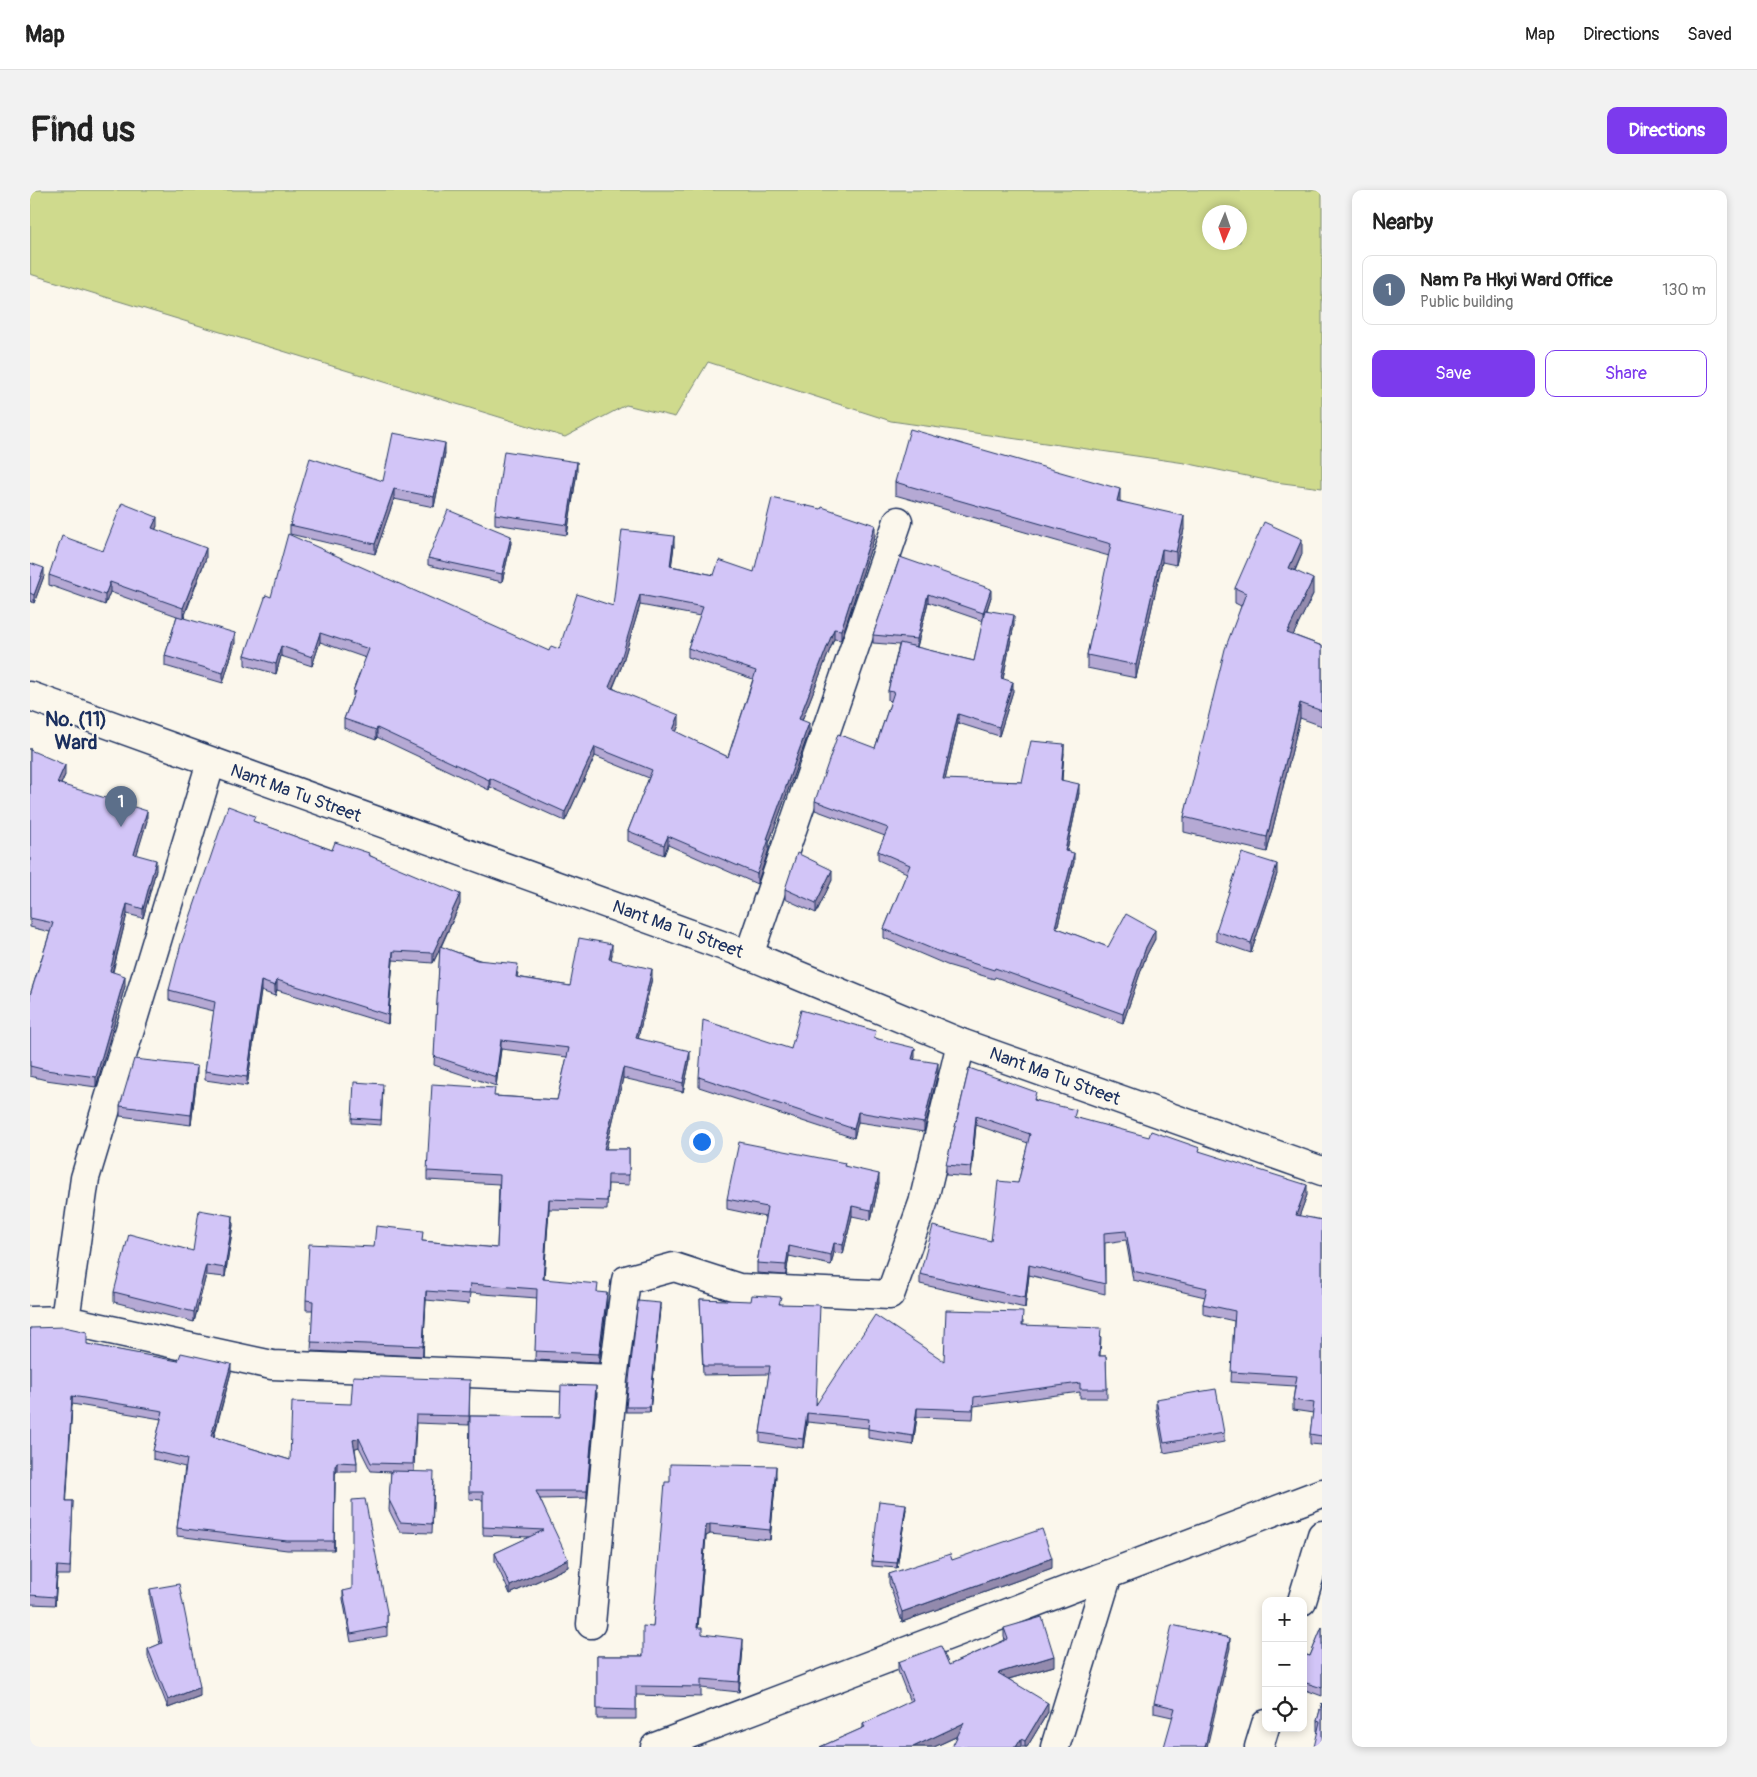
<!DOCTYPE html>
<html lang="en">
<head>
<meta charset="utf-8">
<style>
  :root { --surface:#fff; --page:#f2f2f2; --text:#222; --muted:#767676; --line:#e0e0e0; --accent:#7c3aed }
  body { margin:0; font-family:Pangolin,sans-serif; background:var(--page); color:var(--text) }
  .controls { position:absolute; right:15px; bottom:15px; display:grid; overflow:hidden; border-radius:10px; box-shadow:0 2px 8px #0003 }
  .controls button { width:45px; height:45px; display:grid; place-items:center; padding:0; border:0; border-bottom:1px solid var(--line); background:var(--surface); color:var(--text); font:25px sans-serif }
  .compass { position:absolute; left:1172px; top:15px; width:45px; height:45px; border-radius:50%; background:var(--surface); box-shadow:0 2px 8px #0003; rotate:182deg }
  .you { position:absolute; left:671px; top:951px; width:18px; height:18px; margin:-12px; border:4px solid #fff; border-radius:50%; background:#1a73e8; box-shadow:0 0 0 8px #1a73e833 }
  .badge { display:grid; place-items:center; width:32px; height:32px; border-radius:50%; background:var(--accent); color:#fff; font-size:16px; font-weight:700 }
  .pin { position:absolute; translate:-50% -41px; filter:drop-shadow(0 1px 2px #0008) }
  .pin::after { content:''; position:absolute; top:26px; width:18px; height:15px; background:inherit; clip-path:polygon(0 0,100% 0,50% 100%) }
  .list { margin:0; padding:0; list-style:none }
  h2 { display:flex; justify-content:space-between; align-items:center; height:65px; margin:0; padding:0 20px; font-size:21px }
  h2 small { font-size:16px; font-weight:400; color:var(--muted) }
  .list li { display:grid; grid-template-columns:32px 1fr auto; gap:15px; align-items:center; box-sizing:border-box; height:70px; margin:0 10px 10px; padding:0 10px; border:1px solid var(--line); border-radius:10px }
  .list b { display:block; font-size:19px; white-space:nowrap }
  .list p { margin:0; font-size:16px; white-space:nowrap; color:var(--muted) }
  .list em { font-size:16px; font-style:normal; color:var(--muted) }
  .actions { display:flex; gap:10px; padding:15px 20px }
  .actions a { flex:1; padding:11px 0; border:1px solid var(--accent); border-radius:10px; text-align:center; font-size:18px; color:var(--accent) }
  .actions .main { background:var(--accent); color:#fff }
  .icon { flex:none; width:28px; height:28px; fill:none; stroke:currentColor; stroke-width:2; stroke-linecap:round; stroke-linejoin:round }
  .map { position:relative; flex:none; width:1292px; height:1557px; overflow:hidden; border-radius:10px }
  header { display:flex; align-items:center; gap:30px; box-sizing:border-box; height:70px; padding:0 25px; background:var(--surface); border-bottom:1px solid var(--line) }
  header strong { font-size:24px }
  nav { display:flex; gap:28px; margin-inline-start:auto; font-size:18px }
  .intro { display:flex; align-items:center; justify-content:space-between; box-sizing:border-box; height:120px; padding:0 30px }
  h1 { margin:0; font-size:35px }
  .button { padding:12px 22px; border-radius:10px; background:var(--accent); color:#fff; font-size:18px; font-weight:700 }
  main { display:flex; gap:30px; padding:0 30px }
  aside { flex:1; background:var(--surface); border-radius:10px; box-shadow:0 2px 8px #0003 }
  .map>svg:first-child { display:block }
  .green { fill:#cfda8d; stroke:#758476; fill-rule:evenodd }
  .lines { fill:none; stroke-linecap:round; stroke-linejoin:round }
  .minor-casing { stroke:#1b2f5e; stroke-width:31 }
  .major-casing { stroke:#1b2f5e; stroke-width:31 }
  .minor { stroke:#fbf7ec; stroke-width:28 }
  .major { stroke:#fbf7ec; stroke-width:28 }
  .wall { fill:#b5a9d4; stroke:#1b2f5e; fill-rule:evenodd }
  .shaded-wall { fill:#938aad; stroke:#1b2f5e }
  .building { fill:#d2c5f7; stroke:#1b2f5e; fill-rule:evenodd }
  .labels { text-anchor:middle; stroke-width:4; stroke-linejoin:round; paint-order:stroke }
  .street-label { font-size:18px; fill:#1b2f5e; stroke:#fbf7ec }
  .quarter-label { font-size:20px; font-weight:bold; fill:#1b2f5e; stroke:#fbf7ec }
</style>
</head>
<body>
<header>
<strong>Map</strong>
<nav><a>Map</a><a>Directions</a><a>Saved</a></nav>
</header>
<div class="intro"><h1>Find us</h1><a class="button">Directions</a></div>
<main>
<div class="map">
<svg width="1292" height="1557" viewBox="0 0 1292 1557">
  <rect width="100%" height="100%" fill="#fbf7ec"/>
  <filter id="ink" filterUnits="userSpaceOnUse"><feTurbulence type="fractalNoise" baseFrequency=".02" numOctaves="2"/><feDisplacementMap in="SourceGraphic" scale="10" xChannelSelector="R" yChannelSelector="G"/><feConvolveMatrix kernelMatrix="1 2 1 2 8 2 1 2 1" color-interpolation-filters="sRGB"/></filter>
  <g filter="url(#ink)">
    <path class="green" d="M0,0H1292V298L1245,292L1155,273L861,231L678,172L645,227L596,215L535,247L0,84ZM1180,22H1210V52H1180Z"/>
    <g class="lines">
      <g class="minor-casing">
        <path id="minor" d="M719,765L868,331
          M35,1130L55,988L181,572
          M0,1131L35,1130L242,1175L583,1189
          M1272,1411L1292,1345
          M561,1434L583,1189L596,1090L644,1077L709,1098L860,1105L893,1013L931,853
          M625,1557L1292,1303
          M1025,1557L1078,1384
          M1229,1557L1236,1534"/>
      </g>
      <g class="major-casing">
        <path id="major" d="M0,506L719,765L931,853L1292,981"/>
      </g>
      <use href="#minor" class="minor"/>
      <use href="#major" class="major"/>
    </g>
    <path class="wall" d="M415,263L404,317L364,309L345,364L260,344V335Z
      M547,282L537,345L465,334V324Z
      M865,292L1090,311L1154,339L1146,375L1132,372L1106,488L1057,478V465L1079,366L865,305Z
      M127,336L125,340L176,368L154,428L205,453L193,493L135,476V466L147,426L80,402L75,415L19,395V385Z
      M845,345L811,450L804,449L772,530L779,542L739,653V659L727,694L638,655L634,665L598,651V641L619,588L565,566L535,631L460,597L459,600L347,547L346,550L314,538V529L323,506V501L336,468L290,452L282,476L251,466L246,484L215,475V465L241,407L519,461L529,459L583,416L644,356L641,376L684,385L724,382ZM610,415L670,426L658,458V467L723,489L698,567L646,542L649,535L583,498L591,478Z
      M481,353L472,392L398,375V368Z
      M1272,364L1265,381L1283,404L1263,445L1292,456V536L1270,528L1237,662L1154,642V627L1211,416L1205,413V398Z
      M870,367L961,407L957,420L984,435L973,489L983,501L969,546L928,533L915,590L992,592L1034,563L1032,590L1049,603L1037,661L1044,672L1027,738L1078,757L1125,749L1116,766L1093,833L965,787L964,789L917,775L854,748V739L877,683L848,670V661L855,646L785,620V611L845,558L861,511L858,510V501L869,455L843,453V445ZM898,412L953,431L944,471L881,456L887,457Z
      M0,373L14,386L4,413L0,411Z
      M0,558V560L35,585L31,594L117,631L106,665L126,680L113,728L97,724L83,782L95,796L66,897L16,890L0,886V805L20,742L0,737Z
      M225,632L302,660L339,665L430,714L411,757L488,783L487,787L540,796L582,764L581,770L622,788L608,848L660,870L653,902L593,888L576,959H599V995L578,994L577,1020L519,1019L514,1089L568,1102L577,1112L569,1173L505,1170L507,1108L440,1103L439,1114L396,1110L393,1166L281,1161L283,1120H276V1110L344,1057L392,1051L467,1058L469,994L397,990V981L465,906L527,910L537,867L471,859L466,896L404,875L410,759L403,773L363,770L358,834L247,800L245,806L231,801L217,896L175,890V881L184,821L139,810V800Z
      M1247,684L1221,763L1186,751V741Z
      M802,690L786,723L755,709V699Z
      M846,848L885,867L884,869L908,882L894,942L828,932L824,948L669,897V887L761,859Z
      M939,878L1006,910L1046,928L1170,962L1277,1005L1269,1026L1292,1030V1255L1280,1254V1244L1283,1223L1263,1220V1210L1265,1196L1201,1192L1204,1131L1173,1124V1114L1175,1107L1103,1090L1096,1050L1075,1053V1104L999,1085L995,1118L890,1094V1084L961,1051L988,993L998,953L946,935L941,987L916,985V975Z
      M167,886L161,935L90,926V916Z
      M353,899L351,935L322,933V928Z
      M815,976L849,993L841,1030L822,1026L813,1064L804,1062L801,1075L759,1066L756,1085L727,1083V1073L735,1027L697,1019V1009Z
      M203,1035L195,1087L176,1085L164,1132L84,1112V1102L163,1061Z
      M670,1109L751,1114L787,1215L914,1171L993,1131V1135L1071,1147L1070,1166H1076L1077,1208H1050V1202L944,1216L943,1229L887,1227L883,1255L838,1248V1238L777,1232L773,1258L730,1252V1243L739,1184L673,1185Z
      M630,1118L620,1222H596V1217Z
      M0,1138L57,1154L201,1182L184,1247L260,1270L321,1214L440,1190L439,1235L386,1233L384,1282L404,1292L402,1343L370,1342L359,1320L361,1282L341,1281L329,1257L325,1258L327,1273V1281H307L305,1284L304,1360H257L147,1346V1338L155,1277L123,1269V1261L131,1229L42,1214L36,1311H43L40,1385H27L25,1415L0,1414Z
      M566,1204L557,1308L510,1309L538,1377L480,1404L465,1371V1363L500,1347L453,1345V1310L439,1309L440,1226L530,1227Z
      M1126,1209L1194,1243V1252L1134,1263L1126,1219Z
      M746,1286L740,1350L680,1344L676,1346L668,1438L672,1444L713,1458L709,1502L671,1498V1507L606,1505V1529H567V1466H613L623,1437L640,1292Z
      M876,1319L867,1378L842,1376V1371Z
      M922,1370L1022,1378L872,1432L859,1393V1384Z
      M120,1399L170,1506L138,1518L118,1467V1459L130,1454L120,1408Z
      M313,1401L357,1422V1446L321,1452L313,1409Z
      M1292,1437V1506L1273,1499V1464L1280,1466Z
      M974,1438L1024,1476L979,1489L1018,1522L997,1557H922L928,1546L904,1557H790L833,1538V1534L880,1512L868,1481V1472L919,1475L975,1450L974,1447Z
      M1200,1458L1142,1527L1124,1523V1513Z
      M1292,1513V1557L1288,1541H1287V1531Z"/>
    <path class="shaded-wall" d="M415,253V263L404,317V307Z
      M547,272V282L537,345V335Z
      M364,299V309L345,364V354Z
      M1090,299V312L1087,311Z
      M1154,326V339L1146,375V362Z
      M127,327V336L122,348V338Z
      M845,335V345L811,450V440Z
      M481,346V353L472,392V384Z
      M644,346V356L640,386V376Z
      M1272,349V364L1259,393V378Z
      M176,358V368L153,428V418Z
      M1132,359V372L1106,488V475Z
      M14,378V386L4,413V405Z
      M1283,389V404L1257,458V443Z
      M80,392V402L75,415V405Z
      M961,399V407L953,431V423Z
      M898,404V412L887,457V449Z
      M610,405V415L591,478L579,506V497Z
      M984,425V435L971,498V488Z
      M804,439V449L769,538V529Z
      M205,443V453L193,493V483Z
      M290,443V452L282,476V467Z
      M251,456V466L246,484V474Z
      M983,492V501L969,546V537Z
      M1270,513V528L1237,662V647Z
      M928,524V533L913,599V589Z
      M649,525V535L643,550V540Z
      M779,533V542L739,653V659L727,694V684L737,649Z
      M347,538V547L346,550V540Z
      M1034,554V563L1031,599V590Z
      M565,557V566L535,631V622Z
      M35,575V585L27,603V593Z
      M460,588V597L459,600V590Z
      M1049,594V603L1035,670V661Z
      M117,621V631L104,674V664Z
      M638,646V655L634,665V655Z
      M1044,663V672L1025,746V737Z
      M126,670V680L113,728V719Z
      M1247,674V684L1221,763V753Z
      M802,680V690L786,723V713Z
      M430,704V714L403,773V763Z
      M97,714V724L80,791V781Z
      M1125,740V749L1116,766L1093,833V824L1116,757Z
      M582,754V764L579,778V769Z
      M363,761V770L358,834V825Z
      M622,779V788L606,857V848Z
      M95,786V796L66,897V887Z
      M247,790V800L245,806V796Z
      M231,791V801L217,896V887Z
      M471,850V859L466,896V887Z
      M885,858V867L882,878V869Z
      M660,861V870L653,902V893Z
      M908,873V882L894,942V933Z
      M167,876V886L161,935V925Z
      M593,878V888L574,968V959Z
      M828,922V932L824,948V939Z
      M946,926V935L941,987V977Z
      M849,984V993L841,1030V1020Z
      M1277,995V1005L1266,1035V1025Z
      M519,1009V1019L513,1098V1089Z
      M822,1016V1026L813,1064V1055Z
      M203,1026V1035L195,1087V1078Z
      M804,1053V1062L801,1075V1065Z
      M759,1056V1066L756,1085V1075Z
      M176,1075V1085L164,1132V1122Z
      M999,1075V1085L995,1118V1108Z
      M396,1101V1110L393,1166V1156Z
      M577,1103V1112L569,1173V1164Z
      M630,1113V1118L620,1222V1217Z
      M201,1174V1182L181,1255V1246Z
      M566,1196V1204L557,1308V1301Z
      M42,1206V1214L36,1320V1311Z
      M887,1218V1227L883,1255V1246Z
      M777,1223V1232L773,1258V1249Z
      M329,1248V1257L323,1259V1250Z
      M307,1272V1281L305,1284L304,1360L305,1276Z
      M746,1276V1286L740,1350V1340Z
      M876,1314V1319L867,1378V1373Z
      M680,1334V1344L676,1346L667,1447V1438L676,1336Z
      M1022,1368V1378L872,1432V1422Z
      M538,1369V1377L480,1404V1396Z
      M27,1376V1385L25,1415V1407Z
      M1200,1448V1458L1177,1557H1175Z
      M713,1449V1458L709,1502V1492Z
      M1024,1466V1476L968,1492V1483Z
      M170,1497V1506L138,1518V1510Z
      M1018,1513V1522L997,1557H995V1551Z
      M934,1533V1543L904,1557H883Z
      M991,1549V1557H986Z"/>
    <path class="building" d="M880,239L1090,299L1087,311L1154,326L1146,362L1132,359L1106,475L1057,465L1081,354L865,292Z
      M363,243L415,253L404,307L364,299L345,354L260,335L280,268L353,291Z
      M474,261L547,272L537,335L465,324Z
      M742,308L791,319L792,317L845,335L811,440L804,439L769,529L779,533L737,649H739L727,684L638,646L634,655L598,641L622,580L565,557L535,622L460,588L459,590L347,538L346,540L314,529L325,501H323L339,459L290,443L282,467L251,456L246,474L215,465L236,405L241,407L258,344L519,461L521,456L529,459L547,404L583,416L592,340L644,346L640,376L684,385L689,370L724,382ZM610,405L673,417L658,458L726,481L698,567L643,540L649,525L579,497L591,469Z
      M92,313L127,327L122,338L176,358L153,418L80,392L75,405L19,385L32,346L73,361Z
      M418,320L481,346L472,384L398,368Z
      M1234,332L1272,349L1259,378L1283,389L1257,443L1292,456V521L1270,513L1237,647L1154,627L1195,459L1216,403L1205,398Z
      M870,367L961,399L953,423L898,404L887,449L843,445Z
      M0,373L14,378L4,405L0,403Z
      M955,420L984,425L971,488L983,492L969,537L928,524L913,589L992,592L1001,551L1034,554L1031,590L1049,594L1035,661L1044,663L1025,737L1078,757L1096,724L1125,740L1116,757L1093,824L965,778L964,780L917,765L854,739L880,675L848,661L858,638L785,611L808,544L845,558L864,502L858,501L870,453L944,471Z
      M147,426L205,443L193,483L135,466Z
      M0,560L35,575L27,593L117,621L104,664L126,670L113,719L97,714L80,781L95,786L66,887L16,880L0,876V805L23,733L0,728Z
      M198,616L225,626L223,631L302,660L305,652L339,663L338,665L430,704L403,763L363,761L358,825L247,790L245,796L231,791L217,887L175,881L185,812L139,800L151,754Z
      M767,663L802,680L786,713L755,699Z
      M1212,663L1247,674L1221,753L1186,741Z
      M549,748L582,754L579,769L622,779L606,848L660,861L653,893L593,878L574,959H599V985H578L577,1011L519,1009L513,1089L568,1094L567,1102L577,1103L569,1164L505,1161L507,1099L440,1094L439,1104L396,1101L393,1156L281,1152L283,1111L276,1110L279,1054L344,1057L346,1036L393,1041L392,1051L467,1058L470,985L397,981L402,894L465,898L464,906L527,910L539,858L471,850L466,887L404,866L410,756L447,770L488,774L486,787L540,796Z
      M771,820L846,841L844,848L885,858L882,869L908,873L894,933L828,922L824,939L669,887L673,830L761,859Z
      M104,869L167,876L161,925L90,916Z
      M939,878L1006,902L1004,910L1046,920L1044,927L1119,947L1121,941L1170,958L1169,961L1277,995L1266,1025L1292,1030V1246L1280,1244L1284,1213L1263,1210L1267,1186L1201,1182L1205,1121L1173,1114L1177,1098L1103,1081L1096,1041L1074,1043L1075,1094L999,1075L995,1108L890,1084L903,1036L961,1051L968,991L988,993L1000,944L946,926L941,977L916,975Z
      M324,892L353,894L351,930L322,928Z
      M709,952L815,973L814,976L849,984L841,1020L822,1016L813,1055L804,1053L801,1065L759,1056L756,1075L727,1073L737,1017L697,1009Z
      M169,1020L203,1026L195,1078L176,1075L164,1122L84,1102L99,1044L163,1061Z
      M722,1105L751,1107L749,1114L790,1115L786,1215L845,1125L914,1171L916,1120L993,1122L992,1135L1071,1138L1069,1166H1076L1077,1199H1050V1193L944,1207L943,1220L887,1218L883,1246L838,1239L839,1229L777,1223L773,1249L730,1243L740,1176H673L670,1109L721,1111Z
      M608,1111L630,1113L620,1217H596Z
      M34,1137L57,1142V1154L148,1171L151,1163L201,1174L181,1246L260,1270L262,1212L321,1214L323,1186L440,1190L439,1226L386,1225L383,1274L341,1273L329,1248L323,1250L327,1273L307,1272L305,1276L304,1351H257L147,1338L157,1269L123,1261L133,1221L42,1206L36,1311H43L40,1377L27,1376L25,1407L0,1405V1138Z
      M531,1195L566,1196L557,1301H506L538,1369L480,1396L465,1363L514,1340L453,1337V1302H439L440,1226L530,1227Z
      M1186,1199L1194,1243L1134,1253L1126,1209Z
      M640,1274L746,1276L740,1340L680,1334L676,1336L667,1438H672V1444L713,1449L709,1492L671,1489V1497L606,1496V1520L567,1519V1466H613V1436L623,1437L635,1292H640Z
      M361,1281L404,1282L402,1334L370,1332L359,1310Z
      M335,1309L357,1422V1437L321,1444L313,1401L322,1399V1310Z
      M849,1311L876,1314L867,1373L842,1371Z
      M1012,1339L1022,1368L872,1422L859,1384L920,1364L922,1370Z
      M149,1394L170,1497L138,1510L118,1459L132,1453L120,1399Z
      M1012,1427L1024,1466L968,1483L1018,1513L995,1551L991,1549L986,1557H922L934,1533L883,1557H790L835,1537L833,1534L883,1510L868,1472L911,1456L919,1475L978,1449L974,1438Z
      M1142,1435L1200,1448L1175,1557H1134L1145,1518L1124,1513Z
      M1292,1437V1498L1273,1492V1464L1280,1466Z
      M1292,1513V1557H1284L1290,1532L1287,1531Z"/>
  </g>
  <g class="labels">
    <g class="street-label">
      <text transform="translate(266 603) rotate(20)" y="6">Nant Ma Tu Street</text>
      <text transform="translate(648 739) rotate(20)" y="6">Nant Ma Tu Street</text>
      <text transform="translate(1025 886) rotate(20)" y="6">Nant Ma Tu Street</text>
    </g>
    <g class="quarter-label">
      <text x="46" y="536">No. (11)<tspan x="46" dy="23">Ward</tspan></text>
    </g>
  </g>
</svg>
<div class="controls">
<button>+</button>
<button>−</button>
<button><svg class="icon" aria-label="locate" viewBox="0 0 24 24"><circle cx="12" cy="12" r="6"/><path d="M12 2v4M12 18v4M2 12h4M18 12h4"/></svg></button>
</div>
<svg class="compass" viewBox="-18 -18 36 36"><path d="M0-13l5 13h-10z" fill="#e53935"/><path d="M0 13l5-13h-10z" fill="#767676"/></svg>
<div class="you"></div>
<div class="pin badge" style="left:91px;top:637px;background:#5c6f8a">1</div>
</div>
<aside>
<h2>Nearby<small></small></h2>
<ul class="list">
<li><span class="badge" style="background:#5c6f8a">1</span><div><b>Nam Pa Hkyi Ward Office</b><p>Public building</p></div><em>130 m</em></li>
</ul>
<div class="actions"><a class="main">Save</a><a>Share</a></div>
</aside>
</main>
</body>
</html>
